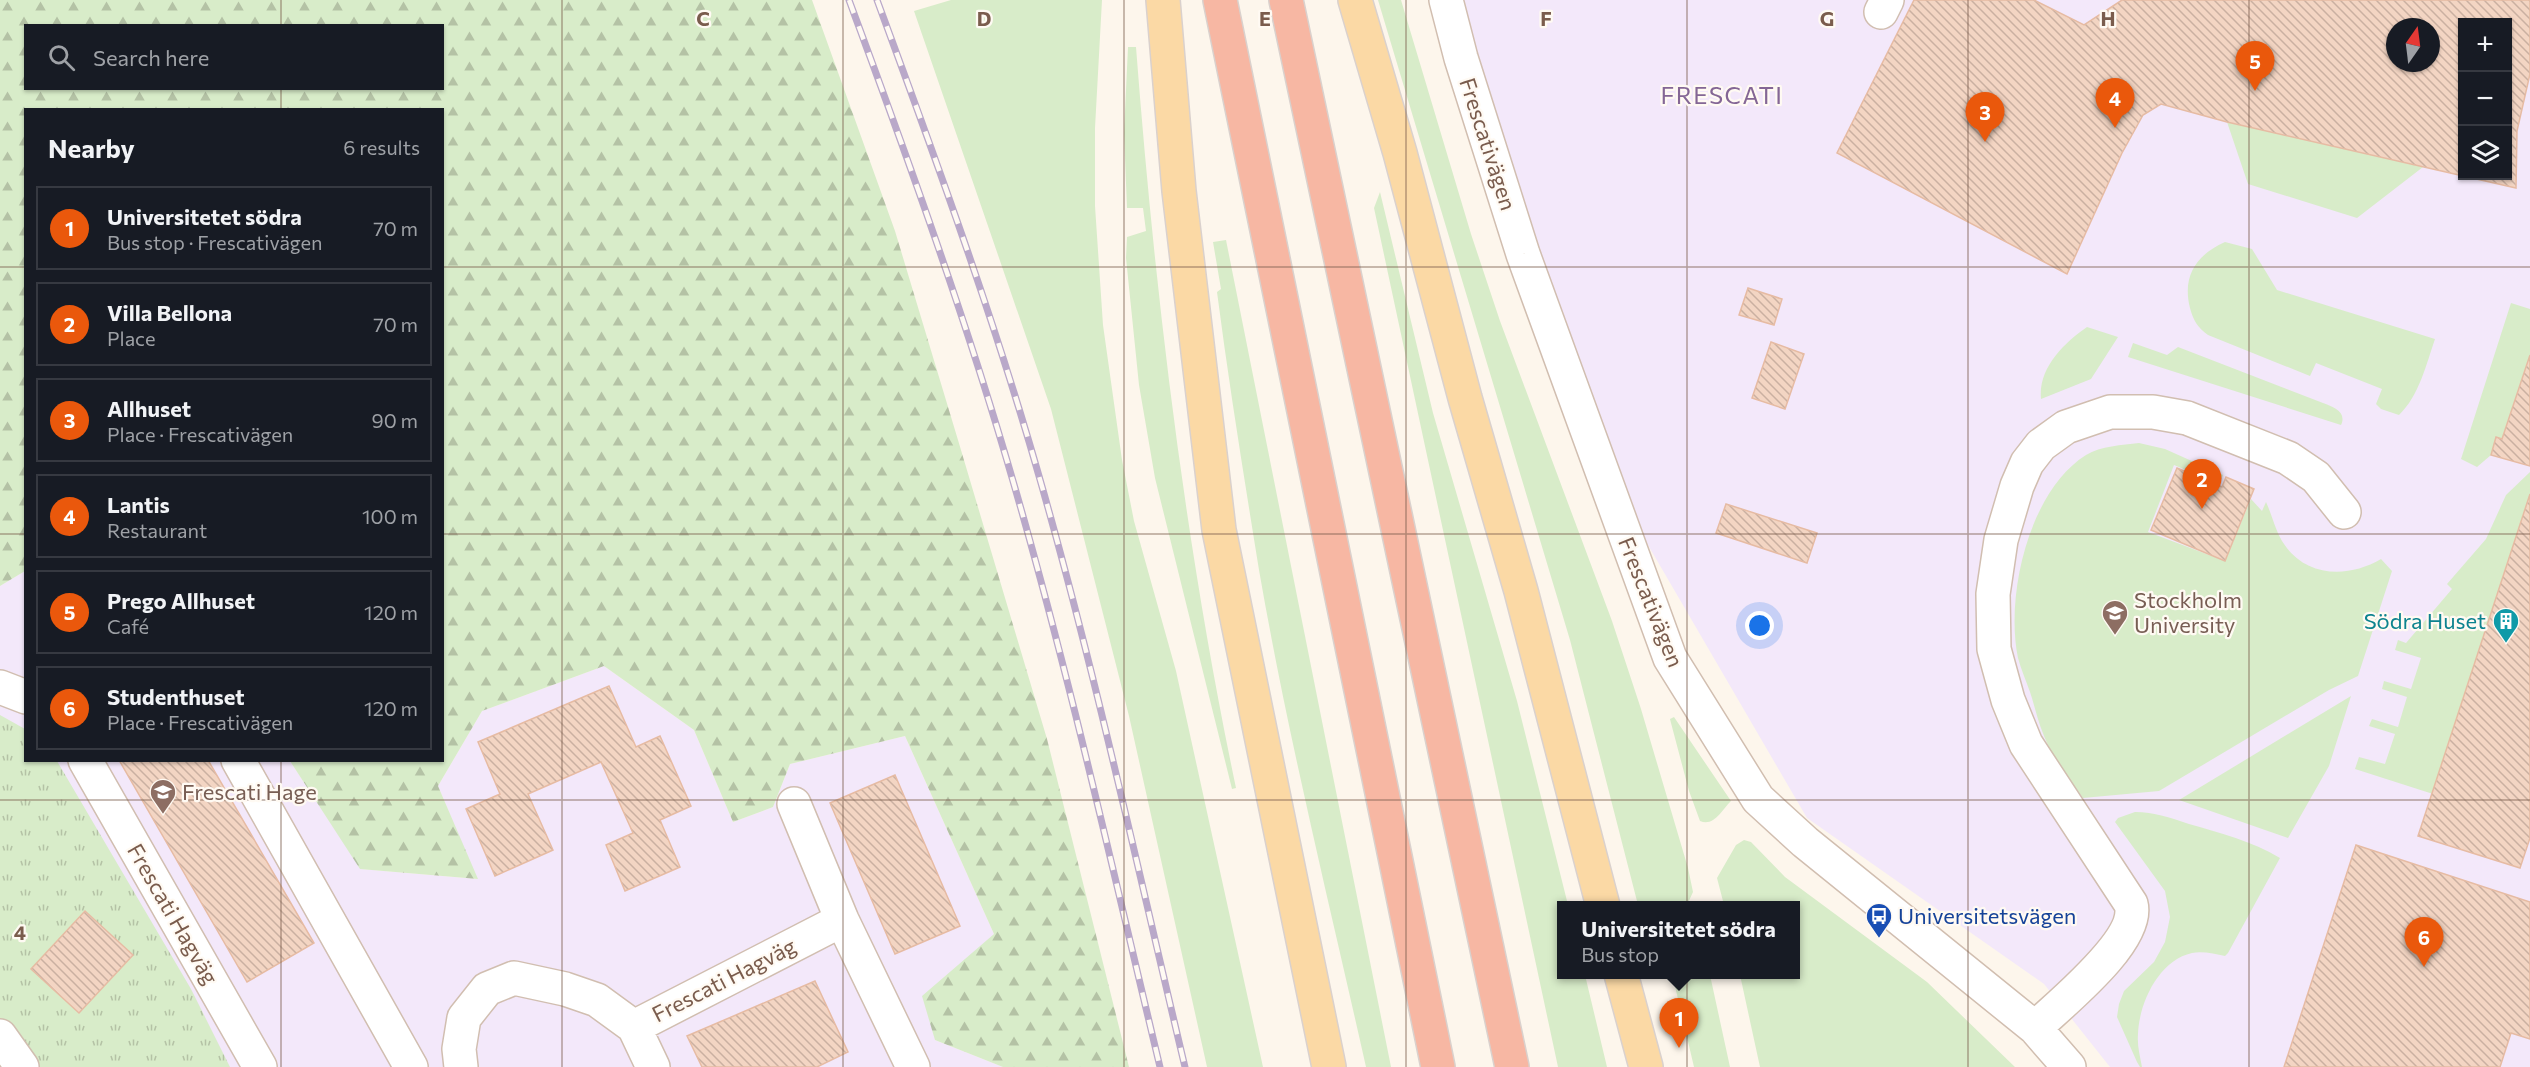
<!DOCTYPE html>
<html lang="en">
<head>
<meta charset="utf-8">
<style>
  :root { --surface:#171b24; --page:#20242c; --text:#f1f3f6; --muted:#9ea1a6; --line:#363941; --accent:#ea580c }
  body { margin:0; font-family:Commissioner,sans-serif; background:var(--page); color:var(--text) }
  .controls { position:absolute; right:18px; top:18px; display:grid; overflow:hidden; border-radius:0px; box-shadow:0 2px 4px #0004 }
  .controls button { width:54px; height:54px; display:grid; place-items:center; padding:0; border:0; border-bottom:2px solid var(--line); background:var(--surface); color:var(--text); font:30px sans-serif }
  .compass { position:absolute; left:2386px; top:18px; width:54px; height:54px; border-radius:50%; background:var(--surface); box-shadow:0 2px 4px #0004; rotate:14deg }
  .you { position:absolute; left:1760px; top:626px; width:21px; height:21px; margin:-15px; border:4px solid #fff; border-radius:50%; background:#1a73e8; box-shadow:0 0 0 9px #1a73e833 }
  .badge { display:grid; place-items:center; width:39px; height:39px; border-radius:50%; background:var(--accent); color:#fff; font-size:20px; font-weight:700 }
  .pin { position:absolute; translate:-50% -50px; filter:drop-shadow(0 2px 3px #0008) }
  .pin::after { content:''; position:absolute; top:32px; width:21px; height:18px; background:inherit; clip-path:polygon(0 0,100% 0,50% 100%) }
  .popup { position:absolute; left:1557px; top:901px; width:243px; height:78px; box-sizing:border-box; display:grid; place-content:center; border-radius:0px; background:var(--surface); filter:drop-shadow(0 2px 4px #0005); font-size:20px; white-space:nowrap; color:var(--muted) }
  .popup b { font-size:22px; color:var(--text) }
  .popup::after { content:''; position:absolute; left:50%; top:100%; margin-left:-12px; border:12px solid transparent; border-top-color:var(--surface) }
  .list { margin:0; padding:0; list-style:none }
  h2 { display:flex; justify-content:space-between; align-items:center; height:78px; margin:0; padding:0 24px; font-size:26px }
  h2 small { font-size:20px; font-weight:400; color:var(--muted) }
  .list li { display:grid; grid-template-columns:39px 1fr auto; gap:18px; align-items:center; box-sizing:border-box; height:84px; margin:0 12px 12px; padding:0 12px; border:2px solid var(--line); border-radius:0px }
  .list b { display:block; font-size:22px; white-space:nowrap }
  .list p { margin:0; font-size:20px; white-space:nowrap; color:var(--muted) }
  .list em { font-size:20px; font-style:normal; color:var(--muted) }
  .icon { flex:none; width:33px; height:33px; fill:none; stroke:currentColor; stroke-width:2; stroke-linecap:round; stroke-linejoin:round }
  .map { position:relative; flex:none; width:2530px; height:1067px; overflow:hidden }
  .search { position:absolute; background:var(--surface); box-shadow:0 2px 4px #0004; left:24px; top:24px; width:420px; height:66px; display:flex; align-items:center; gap:15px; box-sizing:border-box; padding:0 21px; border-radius:0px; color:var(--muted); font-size:22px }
  .panel { position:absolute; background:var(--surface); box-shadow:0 2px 4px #0004; left:24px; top:108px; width:420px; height:654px; border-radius:0px }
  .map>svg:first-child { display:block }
  .education { fill:#f3e8fa; fill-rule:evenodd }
  .grass { fill:#d8ecc9 }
  .forest { fill:url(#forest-firs); fill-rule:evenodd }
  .park { fill:url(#park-tufts) }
  .building { fill:url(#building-back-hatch); stroke:#e6bba3; stroke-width:1.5; fill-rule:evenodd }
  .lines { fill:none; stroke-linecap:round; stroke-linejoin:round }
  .minor-casing { stroke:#d1beb0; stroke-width:36 }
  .major-casing { stroke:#dad1cd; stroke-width:36 }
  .highway-casing { stroke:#dad1cd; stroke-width:36 }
  .minor { stroke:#fff; stroke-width:33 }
  .major { stroke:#fbd9a5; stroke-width:33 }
  .highway { stroke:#f7b7a3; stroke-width:33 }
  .rail-casing { stroke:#b9a8c9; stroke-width:7 }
  .rail { stroke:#fffaf3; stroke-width:4.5; stroke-dasharray:14; stroke-linecap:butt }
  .grid { fill:none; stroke:#7a5c4d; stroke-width:1.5; stroke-opacity:0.55 }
  .labels { text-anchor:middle; stroke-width:4.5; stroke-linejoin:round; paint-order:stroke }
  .street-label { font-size:22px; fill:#7a5c4d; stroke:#fffaf3 }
  .education-label { font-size:22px; fill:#785e54; stroke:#fffaf3; text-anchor:start }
  .culture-label { font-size:22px; fill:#0d838f; stroke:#fffaf3; text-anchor:end }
  .transit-label { font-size:22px; fill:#164399; stroke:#fffaf3; text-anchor:start }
  .neighbourhood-label { font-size:24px; letter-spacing:1.5px; fill:#846695; stroke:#fffaf3 }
  .grid-label { font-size:20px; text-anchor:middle; font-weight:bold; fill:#7a5c4d; stroke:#fffaf3; stroke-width:4.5; stroke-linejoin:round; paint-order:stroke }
</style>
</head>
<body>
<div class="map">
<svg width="2530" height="1067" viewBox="0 0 2530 1067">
  <defs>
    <pattern id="forest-firs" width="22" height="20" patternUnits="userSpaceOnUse" patternTransform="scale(1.5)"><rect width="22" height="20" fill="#d8ecc9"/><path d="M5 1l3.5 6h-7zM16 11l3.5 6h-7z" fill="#b4c2a5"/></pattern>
    <pattern id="park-tufts" width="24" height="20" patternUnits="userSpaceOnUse" patternTransform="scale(1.5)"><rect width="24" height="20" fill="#d8ecc9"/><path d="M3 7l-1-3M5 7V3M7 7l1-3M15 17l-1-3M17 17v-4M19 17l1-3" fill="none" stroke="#b4c2a5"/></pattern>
    <pattern id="building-back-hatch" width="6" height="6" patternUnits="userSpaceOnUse" patternTransform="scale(1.5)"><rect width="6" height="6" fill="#f3d5c3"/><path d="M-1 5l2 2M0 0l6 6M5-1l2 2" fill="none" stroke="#cab0a1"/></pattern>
  </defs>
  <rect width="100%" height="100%" fill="#fdf6ec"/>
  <path class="education" d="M1456,0H2530V1067H2110L2044,984L1807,818L1595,454ZM2462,22H2508V176H2462ZM2395,27H2431V63H2395Z
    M25,571L26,760L290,761L361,869L477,879L438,786L482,711L604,666L694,730L733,822L773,807L790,764L905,736L994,934L935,1040L1003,1067H0V586Z"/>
  <path class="grass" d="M951,0H1102L1095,128V206L1103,325L1122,460L1134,521L1176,671L1263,1067H1207L1129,716L1051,409L914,11Z
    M1378,0H1401L1471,234L1500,321L1612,621L1641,709L1688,868L1693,892L1687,905H1638L1570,640Z
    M1128,47H1136C1155,295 1185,545 1236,788L1232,789L1155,478L1139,385L1126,258L1127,237L1146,231L1143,208H1127L1124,133Z
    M2227,122L2423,167L2357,218L2248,184Z
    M1380,192L1433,413L1517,701L1568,905L1562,906V974L1585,975L1607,1067H1558L1374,208Z
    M1226,240L1391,1067H1366C1329,902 1288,737 1259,570C1244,477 1229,385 1217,292L1221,289L1213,242Z
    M2225,242L2252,249L2277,290L2435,339C2426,365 2419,396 2399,415L2381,409L2376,404L2382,389L2316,363L2310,376L2208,335C2198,328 2193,320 2190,308C2182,276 2196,255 2225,242Z
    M2511,303L2530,309V355L2502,439L2496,438L2491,455L2477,467L2461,459Z
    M2087,327L2118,337L2091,379L2041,399C2038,368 2064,343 2087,327Z
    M2133,343L2167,355L2178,347L2323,403C2334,407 2347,412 2341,425L2128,357Z
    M2139,443L2165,449L2223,475L2219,484L2174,465L2148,532L2225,561L2251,499L2262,511L2266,502C2272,515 2275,529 2282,541C2304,577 2347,579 2381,559L2392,571L2358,676L2329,690L2159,791L2083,798C2069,778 2053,759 2044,736C2038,722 2035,707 2030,692C2026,681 2021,669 2018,658C2005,595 2029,491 2086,455C2101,446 2122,445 2139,443Z
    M2530,472V494L2433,794L2355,769L2359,757L2385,764L2395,734L2369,726L2372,719L2398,727L2407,697L2382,689L2384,681L2411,689L2421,658L2395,650L2398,640L2406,643L2452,589L2447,584L2486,539L2506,495Z
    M2351,696L2329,766L2288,838L2179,800Z
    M1674,717L1731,801C1722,810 1714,827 1700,821L1689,791L1671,723L1670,719Z
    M2135,812C2154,812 2171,818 2189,824C2220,833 2252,841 2280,858L2228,953L2225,956C2215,954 2203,951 2192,953C2159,960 2139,1003 2138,1034C2137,1046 2140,1056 2142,1067H2140L2137,1062L2117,1017L2119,1004L2124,991L2154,962L2165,942L2170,917L2165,891L2115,822L2118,818Z
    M1744,840L1751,842L1785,877L1927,982L2015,1067H1760L1740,975L1796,974V906L1724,905L1717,878L1736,845Z
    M1675,975H1710L1730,1067H1694L1674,982Z"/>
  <path class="forest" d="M0,0H812L895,231L958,440L1047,739L1129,1067H1003L935,1040L922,996L994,934L905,736L790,764L773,807L733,822L694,730L604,666L482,711L438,786L478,879L360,869L290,761L442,760V110H26L25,571L0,586ZM26,26H442V88H26Z"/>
  <path class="park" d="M0,715L25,729L26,760L57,761L191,989L230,1067H0Z"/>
  <path class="building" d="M1914,0H2034L2084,25L2122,0H2530V74L2517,131L2516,188L2227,122L2161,104L2143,115L2122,153L2067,274L1837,153ZM2462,22H2508V176H2462ZM2395,27H2431V63H2395Z
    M1748,288L1782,299L1774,325L1739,315Z
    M1771,342L1804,354L1785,409L1752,398Z
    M2530,355V466L2491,455L2496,437L2502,439Z
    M2177,468L2222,487L2226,477L2254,489L2225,561L2151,530Z
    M2530,494V838L2520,868L2418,836Z
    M1726,504L1817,533L1807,563L1716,533Z
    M609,686L636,747L660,736L691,806L660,820L680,867L625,891L606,845L633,833L601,762L528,794L553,850L495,876L466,809L500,794L478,742Z
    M119,760H208L314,943L247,982Z
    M895,775L960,926L895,954L830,803Z
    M2356,845L2530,902V1039L2511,1033L2500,1067H2284Z
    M85,911L133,955L79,1013L31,969Z
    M815,981L848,1052L817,1067H702L687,1036Z"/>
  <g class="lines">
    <g class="minor-casing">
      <path id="minor" d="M1446,0L1461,58L1523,254L1670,658L1758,799L1805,842L2035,1028L2069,1067
        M1881,12L1887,0
        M0,687L26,697
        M85,760L260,1067
        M238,760L411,1067
        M794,804L842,920L913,1067
        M634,1027L653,1067
        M2035,1028C2060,1004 2141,940 2131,904L2026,744L2008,700L1994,649L1993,594L2001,540L2017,486L2027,463L2041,445L2066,427L2110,412H2153L2187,418L2288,458L2316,477L2344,512
        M0,1036L22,1067
        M461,1067L459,1049L464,1018L487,989L514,978L565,989L597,1000L634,1027L842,920"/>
    </g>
    <g class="major-casing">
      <path id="major" d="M1163,0L1179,191L1219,530L1329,1067
        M1355,0L1400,153L1465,398L1521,591L1603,906
        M1621,974L1646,1067"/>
    </g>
    <g class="highway-casing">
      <path id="highway" d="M1220,0L1438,1067
        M1286,0L1512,1067"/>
    </g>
    <use href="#minor" class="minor"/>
    <use href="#major" class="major"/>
    <use href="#highway" class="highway"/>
    <g class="rail-casing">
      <path id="rail" d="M849,0C908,159 966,319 1013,481C1069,674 1113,871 1160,1067
        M877,0C935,157 993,315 1039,476C1095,671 1138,870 1185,1067"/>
    </g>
    <use href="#rail" class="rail"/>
  </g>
  <path class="grid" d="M281,0V26M562,0V1067M843,0V1067M1124,0V1067M1406,0V1067M1687,0V1067M1968,0V1067M2249,0V1067M281,88V110M0,267H26M442,267H2530M0,534H26M442,534H2530M281,760V1067M0,800H2530"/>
  <defs>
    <g id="university-pin" transform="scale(1.35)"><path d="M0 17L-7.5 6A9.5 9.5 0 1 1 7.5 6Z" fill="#8d6e63" stroke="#fffaf3"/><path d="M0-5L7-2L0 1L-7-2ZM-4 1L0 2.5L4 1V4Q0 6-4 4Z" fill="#fff"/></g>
    <g id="building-pin" transform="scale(1.35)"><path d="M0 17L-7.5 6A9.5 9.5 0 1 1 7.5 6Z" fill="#0f9aa8" stroke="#fffaf3"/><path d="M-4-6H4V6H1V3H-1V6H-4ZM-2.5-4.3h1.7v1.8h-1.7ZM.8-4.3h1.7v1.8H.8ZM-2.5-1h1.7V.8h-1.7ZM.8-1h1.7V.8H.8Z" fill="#fff"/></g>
    <g id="bus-pin" transform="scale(1.35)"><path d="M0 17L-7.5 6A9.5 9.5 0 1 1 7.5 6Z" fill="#1a4fb4" stroke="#fffaf3"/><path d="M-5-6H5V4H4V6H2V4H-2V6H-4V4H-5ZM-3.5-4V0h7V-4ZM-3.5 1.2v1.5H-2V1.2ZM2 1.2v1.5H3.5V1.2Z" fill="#fff"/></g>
  </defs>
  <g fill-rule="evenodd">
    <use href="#university-pin" x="2115" y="613"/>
    <use href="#building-pin" x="2506" y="621"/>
    <use href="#university-pin" x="163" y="792"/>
    <use href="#bus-pin" x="1879" y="916"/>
  </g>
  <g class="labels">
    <g class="street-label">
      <text transform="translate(1488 144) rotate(72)" y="8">Frescativägen</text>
      <text transform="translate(1651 602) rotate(68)" y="8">Frescativägen</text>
      <text transform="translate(173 914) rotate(60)" y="8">Frescati Hagväg</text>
      <text transform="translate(724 980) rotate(-27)" y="8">Frescati Hagväg</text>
    </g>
    <g class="education-label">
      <text x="2134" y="608">Stockholm<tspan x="2134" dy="25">University</tspan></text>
      <text x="182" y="800">Frescati Hage</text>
    </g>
    <g class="culture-label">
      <text x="2486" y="629">Södra Huset</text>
    </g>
    <g class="transit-label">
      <text x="1898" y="924">Universitetsvägen</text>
    </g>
    <g class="neighbourhood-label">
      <text x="1722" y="104">FRESCATI</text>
    </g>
  </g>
  <g class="grid-label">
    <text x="703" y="26">C</text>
    <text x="984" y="26">D</text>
    <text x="1265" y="26">E</text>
    <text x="1546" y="26">F</text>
    <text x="1827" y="26">G</text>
    <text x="2108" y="26">H</text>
    <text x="20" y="940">4</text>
  </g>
</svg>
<div class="controls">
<button>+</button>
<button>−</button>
<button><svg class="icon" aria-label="layers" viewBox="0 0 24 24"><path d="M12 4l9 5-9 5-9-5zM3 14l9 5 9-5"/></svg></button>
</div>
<svg class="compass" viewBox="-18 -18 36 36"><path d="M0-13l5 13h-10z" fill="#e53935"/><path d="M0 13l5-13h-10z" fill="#9ea1a6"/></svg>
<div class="you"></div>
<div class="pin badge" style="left:1679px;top:1048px">1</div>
<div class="popup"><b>Universitetet södra</b>Bus stop</div>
<div class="pin badge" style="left:2202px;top:509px">2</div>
<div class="pin badge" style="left:1985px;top:142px">3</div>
<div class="pin badge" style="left:2115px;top:128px">4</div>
<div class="pin badge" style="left:2255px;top:91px">5</div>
<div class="pin badge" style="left:2424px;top:967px">6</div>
<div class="search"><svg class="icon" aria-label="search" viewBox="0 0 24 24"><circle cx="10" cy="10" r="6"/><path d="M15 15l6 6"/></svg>Search here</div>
<section class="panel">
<h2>Nearby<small>6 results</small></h2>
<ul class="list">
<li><span class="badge">1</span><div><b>Universitetet södra</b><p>Bus stop · Frescativägen</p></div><em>70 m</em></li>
<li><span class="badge">2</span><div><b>Villa Bellona</b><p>Place</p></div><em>70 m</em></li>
<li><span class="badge">3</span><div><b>Allhuset</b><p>Place · Frescativägen</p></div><em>90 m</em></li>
<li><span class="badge">4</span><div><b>Lantis</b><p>Restaurant</p></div><em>100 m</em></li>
<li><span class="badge">5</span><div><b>Prego Allhuset</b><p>Café</p></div><em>120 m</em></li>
<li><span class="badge">6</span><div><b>Studenthuset</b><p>Place · Frescativägen</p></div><em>120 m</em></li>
</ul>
</section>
</div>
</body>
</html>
